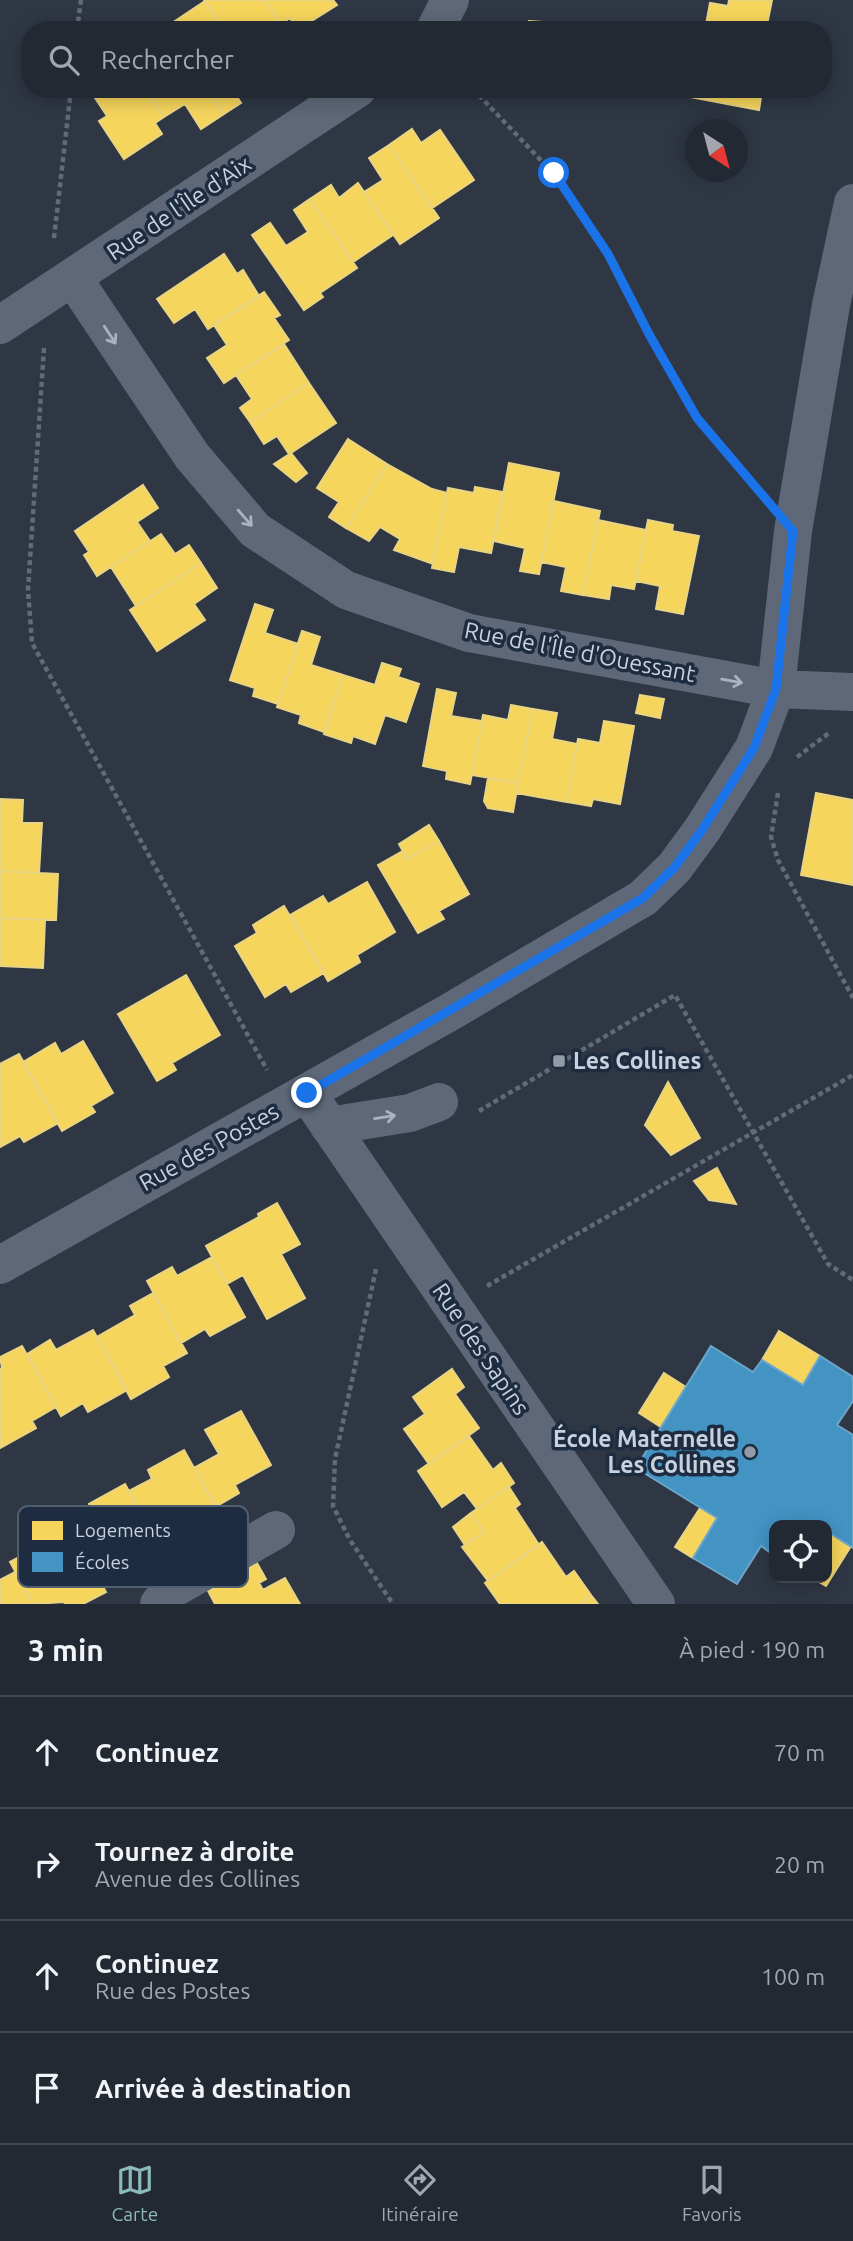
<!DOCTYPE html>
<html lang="fr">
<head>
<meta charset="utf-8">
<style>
  :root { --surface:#232933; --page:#2f353f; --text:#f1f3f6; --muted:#a3a6ac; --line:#40454e; --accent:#8bbbb9 }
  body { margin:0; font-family:Ubuntu,sans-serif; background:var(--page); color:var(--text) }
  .controls { position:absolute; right:21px; bottom:21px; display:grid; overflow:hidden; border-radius:14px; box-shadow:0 4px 18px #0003 }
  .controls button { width:63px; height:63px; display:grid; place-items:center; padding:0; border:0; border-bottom:2px solid var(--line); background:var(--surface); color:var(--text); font:35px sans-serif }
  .compass { position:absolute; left:685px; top:119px; width:63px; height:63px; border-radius:50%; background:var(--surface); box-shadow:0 4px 18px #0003; rotate:144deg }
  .stop { position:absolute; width:21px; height:21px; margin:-16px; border:5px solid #1a73e8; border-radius:50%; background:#fff }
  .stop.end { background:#1a73e8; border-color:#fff; box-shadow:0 2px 7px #0008 }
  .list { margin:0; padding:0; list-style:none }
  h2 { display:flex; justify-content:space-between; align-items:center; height:91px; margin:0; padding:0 28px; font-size:30px }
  h2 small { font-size:23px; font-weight:400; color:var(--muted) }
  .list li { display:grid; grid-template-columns:46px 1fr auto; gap:21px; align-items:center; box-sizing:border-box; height:112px; padding:0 28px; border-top:2px solid var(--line) }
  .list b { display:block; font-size:26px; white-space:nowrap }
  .list p { margin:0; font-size:23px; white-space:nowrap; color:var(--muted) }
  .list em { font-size:23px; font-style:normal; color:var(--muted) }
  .icon { flex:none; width:38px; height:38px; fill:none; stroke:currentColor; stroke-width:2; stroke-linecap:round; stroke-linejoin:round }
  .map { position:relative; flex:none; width:853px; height:1604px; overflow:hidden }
  .search { position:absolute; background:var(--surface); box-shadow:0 4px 18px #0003; left:21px; right:21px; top:21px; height:77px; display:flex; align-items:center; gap:18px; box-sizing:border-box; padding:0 24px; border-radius:28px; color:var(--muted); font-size:26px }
  .sheet { height:539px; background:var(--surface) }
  nav { display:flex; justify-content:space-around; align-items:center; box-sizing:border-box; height:98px; border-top:2px solid var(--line); background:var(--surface); font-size:19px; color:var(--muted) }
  nav a { display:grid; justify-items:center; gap:4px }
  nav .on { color:var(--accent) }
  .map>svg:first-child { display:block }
  .homes { fill:#f6d55c; stroke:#e8d483; stroke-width:2 }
  .schools { fill:#4393c3; stroke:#6ba6cb; stroke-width:2 }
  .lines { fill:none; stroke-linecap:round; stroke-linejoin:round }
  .path { stroke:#616a76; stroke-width:4.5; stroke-dasharray:5 3.5; stroke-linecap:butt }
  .minor { stroke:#5e6878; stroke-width:38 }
  .oneway { stroke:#a8b2c0 }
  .route { stroke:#1a73e8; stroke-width:9 }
  .poi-dot { fill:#929ca9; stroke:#1d2c41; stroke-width:2.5 }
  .labels { text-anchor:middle; stroke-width:7; stroke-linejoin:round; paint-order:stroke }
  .street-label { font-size:23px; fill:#c8d2df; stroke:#1d2c41 }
  .poi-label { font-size:23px; font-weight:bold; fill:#c8d2df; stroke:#1d2c41; text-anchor:start }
  .key { fill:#1d2c41; stroke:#505e70; stroke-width:2 }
  .key-label { font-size:19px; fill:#c8d2df }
</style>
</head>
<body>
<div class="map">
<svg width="853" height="1604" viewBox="0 0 853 1604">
  <rect width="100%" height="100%" fill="#2f3744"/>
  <path class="homes" d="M204,0H265L281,24L273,30H224Z
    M265,0H333L337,5L297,30L290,18L281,24Z
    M729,0H772L766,30H705L710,3L728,6Z
    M205,1L224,30H168L166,27Z
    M529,21L573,24L572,30H529Z
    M94,89H146L164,117L155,123L162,134L124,159L99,121L107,116L91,92Z
    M146,89H207L224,114L201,129L185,104L164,117Z
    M207,89H232L241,103L224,114Z
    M545,89H588V92Z
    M588,89H608V93L588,92Z
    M691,89H755L762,91L759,110L690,97Z
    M412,129L421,143L440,130L474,180L432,208L389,145Z
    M389,145L439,218L400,244L364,192L383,180L369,158Z
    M358,183L393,235L353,262L310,199L331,185L339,198Z
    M310,199L357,268L320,293L323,297L304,310L252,235L270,223L286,246L308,232L294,210Z
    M224,254L237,274L243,270L259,296L208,329L195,309L174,323L157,299Z
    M264,292L280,315L274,318L289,340L224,383L207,358L227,345L214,325Z
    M284,344L309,383L250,422L240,408L252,399L236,375Z
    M309,383L336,423L291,453L289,454L277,436L264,444L250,422Z
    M348,439L387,464L346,528L329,517L339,502L317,488Z
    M291,453L307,473L296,482L274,464Z
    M509,463L559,473L539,574L520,571L525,548L494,541Z
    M387,464L432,489L447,493L433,564L394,550L400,539L380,527L369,541L346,528Z
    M143,485L158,508L137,522L150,541L97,576L84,555L89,552L75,531Z
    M475,487L503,492L491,553L459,547L454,572L432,568L448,488L474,493Z
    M554,501L600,511L583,595L561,591L566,567L541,562Z
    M598,520L646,530L634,589L611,585L609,599L583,595Z
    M648,520L673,525L672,531L699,536L683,614L656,609L660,586L636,581Z
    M161,534L175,554L189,545L201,563L136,606L111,567Z
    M201,563L217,588L194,604L205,620L157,651L130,610Z
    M255,604L273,610L265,633L298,644L278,704L253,696L255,688L230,680Z
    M302,631L320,637L311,665L343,675L324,732L299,723L301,715L277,707Z
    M382,663L401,669L398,677L419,684L406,722L385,715L375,744L353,736L351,743L324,734L343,675L375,685Z
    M437,689L456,693L451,716L482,721L470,784L446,779L447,771L423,766Z
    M640,695L664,699L660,718L636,713Z
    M511,705L533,709L518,783L472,775L483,715L508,720Z
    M533,709L557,713L552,739L577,744L567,802L516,793Z
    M604,721L634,726L620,804L593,799L591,806L567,802L578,739L600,743Z
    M488,778L518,783L513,812L488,808L484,801Z
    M816,793L853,800V885L801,875Z
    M0,799L23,800L22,823H42L39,873L0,871Z
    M429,825L439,841L407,859L399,844Z
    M439,841L469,894L439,911L444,919L418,933L378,865L403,851L407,859Z
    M0,871L58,874L56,920L0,918Z
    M367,882L395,932L357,955L360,962L328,981L290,915L323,896L328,904Z
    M284,906L324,973L291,992L286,984L265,997L235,946L257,933L253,925Z
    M0,918L45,920L43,968L0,966Z
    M186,975L220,1035L172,1063L176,1070L157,1081L118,1014Z
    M83,1041L113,1093L91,1106L95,1112L62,1131L23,1062L55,1043L61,1054Z
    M19,1054L58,1123L24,1142L20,1136L0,1147V1064Z
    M668,1082L700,1138L671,1155L645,1125Z
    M717,1168L736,1204L709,1200L694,1181Z
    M277,1203L300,1244L281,1254L305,1298L267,1319L243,1275L227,1284L206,1246L259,1217L258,1214Z
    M212,1257L245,1317L210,1336L205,1329L181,1343L147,1281L172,1267L177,1276Z
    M153,1293L187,1353L163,1366L169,1377L131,1399L97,1337L135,1315L130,1306Z
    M93,1330L127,1390L88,1412L83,1403L61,1416L27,1354L50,1340L56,1350Z
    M779,1331L820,1356L803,1385L762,1360Z
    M22,1346L56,1407L32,1421L36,1428L0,1448V1369L2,1368L0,1357Z
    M452,1369L464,1387L455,1394L479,1428L429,1464L404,1429L425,1414L413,1397Z
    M664,1373L686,1387L661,1427L639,1413Z
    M241,1411L271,1465L235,1485L239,1493L215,1507L194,1468L219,1454L205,1430Z
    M469,1436L493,1470L501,1463L514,1483L477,1509L464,1492L442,1507L418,1471Z
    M184,1450L217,1509L182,1528L187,1538L162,1551L129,1491L152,1479L148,1470Z
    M125,1484L155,1539L118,1559L123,1567L100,1581L77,1540L101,1527L89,1504Z
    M509,1487L520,1504L515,1508L539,1545L488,1581L462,1547L484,1532L471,1513Z
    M700,1508L717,1518L693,1558L675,1547Z
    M471,1513L484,1532L465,1545L453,1527Z
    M828,1532L851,1546L826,1586L812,1578H827Z
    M542,1542L566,1577L574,1571L591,1595L579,1604H500L485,1583Z
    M45,1543L57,1567L84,1553L106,1592L83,1604H65L64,1602L33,1604L10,1562Z
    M257,1563L266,1579L259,1583L263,1590L285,1578L300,1604H215L208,1591Z
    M15,1572L33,1604H0V1580Z
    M591,1595L598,1604H579Z"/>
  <path class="schools" d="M711,1346L753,1372L762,1360L803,1385L820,1356L853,1377V1401L837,1425L853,1435V1548L828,1532L827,1534V1525H774V1555L761,1546L737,1584L693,1558L717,1518L636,1468Z"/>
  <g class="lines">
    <path class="path" d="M77,30L81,0
      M473,89L553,173L608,254L650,336L697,418L756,488
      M54,238L71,89
      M44,348L28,590L32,643L267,1070
      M797,757L829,733
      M778,793L771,837L778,860L853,998
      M479,1111L675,995L828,1264L853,1280
      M376,1269L335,1459L333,1506L350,1540L393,1604
      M487,1286L853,1075"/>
    <path class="minor" d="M435,30L450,0
      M73,278L192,456L255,530L346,590L469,633L776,689L853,692
      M0,325L357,89
      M307,1093L656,1604
      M329,1126L410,1113L439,1102
      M0,1265L450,1012L643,898L674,868L702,830L754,748L776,689L793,531L831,305L853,203
      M159,1604L171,1590L276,1530"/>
  </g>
  <defs><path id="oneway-shaft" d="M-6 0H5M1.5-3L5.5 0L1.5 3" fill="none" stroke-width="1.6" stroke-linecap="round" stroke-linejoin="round" transform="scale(1.75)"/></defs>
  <g class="oneway">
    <use href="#oneway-shaft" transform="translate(110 335) rotate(57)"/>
    <use href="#oneway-shaft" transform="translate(245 518) rotate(49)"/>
    <use href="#oneway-shaft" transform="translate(732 681) rotate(10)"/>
    <use href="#oneway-shaft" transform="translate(385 1117) rotate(-9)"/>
  </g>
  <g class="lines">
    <path class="route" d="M307,1093L643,898L674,868L702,830L754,748L776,689L793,531L697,418L650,336L608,254L554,173"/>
  </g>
  <g class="poi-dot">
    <rect x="552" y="1054" width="14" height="14" rx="3.5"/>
    <circle cx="750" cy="1452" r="7"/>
  </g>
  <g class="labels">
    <g class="street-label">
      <text transform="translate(179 208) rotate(-34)" y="8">Rue de l'Île d'Aix</text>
      <text transform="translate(580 652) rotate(11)" y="8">Rue de l'Île d'Ouessant</text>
      <text transform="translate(209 1147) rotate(-29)" y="8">Rue des Postes</text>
      <text transform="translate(481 1349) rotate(56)" y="8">Rue des Sapins</text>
    </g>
    <g class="poi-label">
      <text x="573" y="1069">Les Collines</text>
      <text x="736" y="1447" text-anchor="end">École Maternelle<tspan x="736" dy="26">Les Collines</tspan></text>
    </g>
  </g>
  <rect x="18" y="1506" width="230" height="81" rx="10" class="key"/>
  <rect x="32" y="1521" width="31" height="19" fill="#f6d55c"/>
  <rect x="32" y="1552" width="31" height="20" fill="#4393c3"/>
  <g class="key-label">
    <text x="75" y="1537">Logements</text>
    <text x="75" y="1569">Écoles</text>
  </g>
</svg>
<div class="controls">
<button><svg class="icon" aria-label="locate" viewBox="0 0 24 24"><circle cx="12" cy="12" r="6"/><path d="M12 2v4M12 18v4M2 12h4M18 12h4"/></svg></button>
</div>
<svg class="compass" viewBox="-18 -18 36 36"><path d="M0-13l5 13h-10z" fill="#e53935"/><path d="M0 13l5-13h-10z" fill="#a3a6ac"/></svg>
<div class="stop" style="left:554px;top:173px"></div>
<div class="stop end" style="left:307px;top:1093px"></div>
<div class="search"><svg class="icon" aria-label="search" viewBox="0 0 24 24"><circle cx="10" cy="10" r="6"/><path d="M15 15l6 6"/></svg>Rechercher</div>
</div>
<section class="sheet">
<h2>3 min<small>À pied · 190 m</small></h2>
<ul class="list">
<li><svg class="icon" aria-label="ahead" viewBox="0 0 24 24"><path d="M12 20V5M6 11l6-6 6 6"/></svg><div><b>Continuez</b></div><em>70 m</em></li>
<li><svg class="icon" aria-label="right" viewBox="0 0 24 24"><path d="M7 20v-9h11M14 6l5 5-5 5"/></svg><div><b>Tournez à droite</b><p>Avenue des Collines</p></div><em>20 m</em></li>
<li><svg class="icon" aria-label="ahead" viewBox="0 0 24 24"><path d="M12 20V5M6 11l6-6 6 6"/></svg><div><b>Continuez</b><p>Rue des Postes</p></div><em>100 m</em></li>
<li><svg class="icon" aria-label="arrive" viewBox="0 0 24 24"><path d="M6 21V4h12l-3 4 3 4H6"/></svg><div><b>Arrivée à destination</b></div></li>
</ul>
</section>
<nav>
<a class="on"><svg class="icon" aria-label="map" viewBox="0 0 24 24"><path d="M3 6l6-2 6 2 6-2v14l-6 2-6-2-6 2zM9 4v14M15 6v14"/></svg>Carte</a>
<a><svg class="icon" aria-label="directions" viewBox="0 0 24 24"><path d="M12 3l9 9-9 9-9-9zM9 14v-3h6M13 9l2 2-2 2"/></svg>Itinéraire</a>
<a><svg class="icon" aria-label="saved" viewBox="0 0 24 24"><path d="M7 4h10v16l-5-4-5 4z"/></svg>Favoris</a>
</nav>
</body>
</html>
